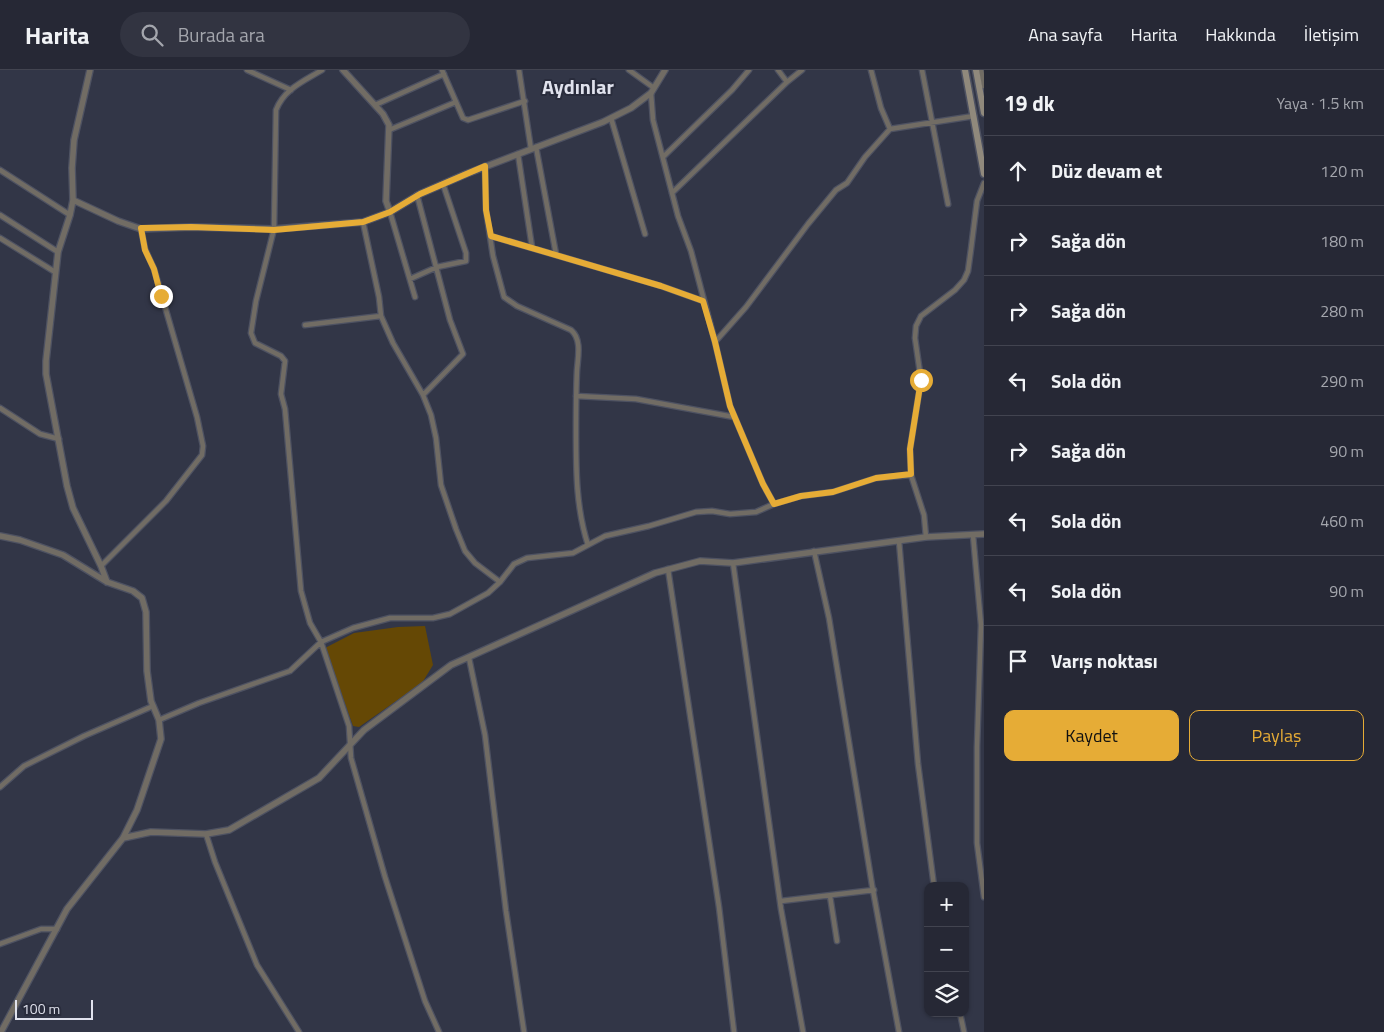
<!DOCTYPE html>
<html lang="tr">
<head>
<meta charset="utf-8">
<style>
  :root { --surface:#262835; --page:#323441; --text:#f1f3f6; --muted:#a4a6ad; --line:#424450; --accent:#e6ac36 }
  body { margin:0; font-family:"Titillium Web",sans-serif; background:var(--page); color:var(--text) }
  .controls { position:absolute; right:15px; bottom:15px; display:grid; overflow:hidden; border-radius:10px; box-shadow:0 1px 4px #0004 }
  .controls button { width:45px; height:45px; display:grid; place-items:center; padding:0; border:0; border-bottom:1px solid var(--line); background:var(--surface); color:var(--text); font:25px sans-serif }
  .scale { position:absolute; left:15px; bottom:12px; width:78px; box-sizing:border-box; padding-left:5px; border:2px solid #e0e2ed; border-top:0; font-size:14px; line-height:18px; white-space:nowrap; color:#e0e2ed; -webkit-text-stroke:4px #292c3c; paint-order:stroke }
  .stop { position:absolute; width:15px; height:15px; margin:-11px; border:4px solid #e6ac36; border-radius:50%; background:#fff }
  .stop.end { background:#e6ac36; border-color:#fff; box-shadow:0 1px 5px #0008 }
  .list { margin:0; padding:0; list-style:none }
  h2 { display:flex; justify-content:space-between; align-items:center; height:65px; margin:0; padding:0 20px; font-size:21px }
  h2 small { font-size:16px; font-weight:400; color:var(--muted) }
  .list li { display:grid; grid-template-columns:32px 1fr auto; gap:15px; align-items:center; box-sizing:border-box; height:70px; padding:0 20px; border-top:1px solid var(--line) }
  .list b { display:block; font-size:19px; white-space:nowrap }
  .list em { font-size:16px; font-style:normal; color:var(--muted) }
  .actions { display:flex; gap:10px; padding:15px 20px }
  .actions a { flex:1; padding:11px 0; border:1px solid var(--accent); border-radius:10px; text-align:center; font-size:18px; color:var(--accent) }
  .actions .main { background:var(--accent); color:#111 }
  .icon { flex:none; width:28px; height:28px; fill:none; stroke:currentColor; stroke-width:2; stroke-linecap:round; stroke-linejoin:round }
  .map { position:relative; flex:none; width:984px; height:962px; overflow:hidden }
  header { display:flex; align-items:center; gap:30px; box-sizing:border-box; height:70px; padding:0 25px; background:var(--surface); border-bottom:1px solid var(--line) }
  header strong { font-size:24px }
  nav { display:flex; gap:28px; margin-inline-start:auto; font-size:18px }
  .search { width:350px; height:45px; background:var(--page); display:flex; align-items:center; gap:12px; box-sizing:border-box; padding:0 18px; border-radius:28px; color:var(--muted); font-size:19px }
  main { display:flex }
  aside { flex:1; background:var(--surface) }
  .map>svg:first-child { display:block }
  .green { fill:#654805 }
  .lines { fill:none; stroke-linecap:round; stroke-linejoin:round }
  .minor-casing { stroke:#4e5262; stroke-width:7 }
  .tertiary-casing { stroke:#4e5262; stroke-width:8 }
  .secondary-casing { stroke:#4e5262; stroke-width:9 }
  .minor { stroke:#716c64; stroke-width:4.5 }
  .tertiary { stroke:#716c64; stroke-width:5.5 }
  .secondary { stroke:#90897c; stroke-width:6 }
  .route { stroke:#e6ac36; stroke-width:6 }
  .labels { text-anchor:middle; stroke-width:4; stroke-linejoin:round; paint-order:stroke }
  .district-label { font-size:20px; font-weight:bold; fill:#e0e2ed; stroke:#292c3c }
</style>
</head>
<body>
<header>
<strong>Harita</strong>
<div class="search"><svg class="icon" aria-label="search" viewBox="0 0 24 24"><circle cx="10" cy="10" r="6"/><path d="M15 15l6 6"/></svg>Burada ara</div>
<nav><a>Ana sayfa</a><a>Harita</a><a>Hakkında</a><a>İletişim</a></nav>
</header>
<main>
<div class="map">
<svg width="984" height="962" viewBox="0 0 984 962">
  <rect width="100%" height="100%" fill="#323647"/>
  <path class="green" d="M425,556L433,595L422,613L359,657L353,656L325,578L354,563L398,557Z"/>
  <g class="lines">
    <g class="minor-casing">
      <path id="minor" d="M247,0L291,20
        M322,0C304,11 284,19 276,40L274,159L256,231L251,263L255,273L281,286L285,291L281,324L285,339L301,521L310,553L321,572L349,656L351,688L385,807L425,931L439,962
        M442,0L463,48L468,50L525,31
        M519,0L531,79
        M629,0L654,18
        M778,0L787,12
        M871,0L881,38L890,59L974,46
        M922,0L948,134
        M981,0L984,16
        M651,23L653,50L678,146L691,181L715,272L730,336L763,414L774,434
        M375,35L444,4
        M611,48L645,164
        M389,60L456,32
        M536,77L556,184
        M518,84L532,177
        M663,87L732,20L749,0
        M485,96L486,140L493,186L504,227L517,236L571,260C582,269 578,287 577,300C576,320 576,340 576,361C576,400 576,438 588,475
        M0,100L70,145
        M672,123L787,12L802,0
        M417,125L450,250L463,284L423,325
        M390,142L415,227
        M0,145L58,182
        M363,152L379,227L381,246L393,273L423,325L431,345L436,368L441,415L456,459L465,481L475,493L500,512
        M491,166L661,216L703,231
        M0,168L55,202
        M410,209L437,197L466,191V183L443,114
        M305,255L381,246
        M715,272L746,237L808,154L836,120L847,113L865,87L890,59
        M576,326L636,329L734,347
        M0,338L40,364L59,369
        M973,465L981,555L977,677V773L984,827
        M926,467L924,445L911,405L910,379L921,310L915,268L916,256L921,246L955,220L964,210L968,201L971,179L977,131L984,113
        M899,471L918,694L934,816
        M814,481L829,548L872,815L899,962
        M733,493L781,839L803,962
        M101,496L166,431L202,385L203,376L197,347L154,199L145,179L141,159
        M668,499L719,837L734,962
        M469,588L485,665L506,841L524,962
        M159,650L199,633L290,601L321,572L353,558L390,548H433L450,544L488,523L500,512L514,494L527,488L573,483L605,466L649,456L696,442L712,441L730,444L756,442L774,434L801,426L833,422L876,408L911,405
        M0,717L24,696L84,666L153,636
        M206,764L215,792L257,895L299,962
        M830,826L837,871
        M781,831L874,820
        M0,874L41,859H57
        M960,943L964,962"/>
    </g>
    <g class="tertiary-casing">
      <path id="tertiary" d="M90,0L74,70L72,98L73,130L70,145L58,182L46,291V304L67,416L73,438L101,496L107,512
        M343,0L383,44L389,55L386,131L390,142
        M73,130L118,151L141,159L191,157L274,159L363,152L390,142L420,124L466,104L603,52L631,38L651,23L665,0
        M0,466L20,470L63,485L107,512L133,521L142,528L146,542L147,601L151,631L159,650L161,669L137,740L123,768L67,839L1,962
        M123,768L151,762L206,764L229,760L319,708L364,660L451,595L655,503L700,491L733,493L926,467L984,464"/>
    </g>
    <g class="secondary-casing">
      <path id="secondary" d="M965,0L984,104
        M976,0L984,43"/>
    </g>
    <use href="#minor" class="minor"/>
    <use href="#tertiary" class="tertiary"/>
    <use href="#secondary" class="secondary"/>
  </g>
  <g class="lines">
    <path class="route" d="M161,226L154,199L145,180L141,158L191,157L274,160L363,152L390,142L420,124L485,96L486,140L491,166L661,216L703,231L715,272L730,336L763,414L774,434L801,426L833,422L876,408L911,404L910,379L921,310"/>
  </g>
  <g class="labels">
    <g class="district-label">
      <text x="578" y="24">Aydınlar</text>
    </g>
  </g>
</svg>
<div class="controls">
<button>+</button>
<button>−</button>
<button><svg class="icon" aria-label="layers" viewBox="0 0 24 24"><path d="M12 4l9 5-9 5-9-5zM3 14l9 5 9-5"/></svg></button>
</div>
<div class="scale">100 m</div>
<div class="stop" style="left:921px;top:310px"></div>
<div class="stop end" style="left:161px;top:226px"></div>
</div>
<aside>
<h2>19 dk<small>Yaya · 1.5 km</small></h2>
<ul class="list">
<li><svg class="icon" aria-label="ahead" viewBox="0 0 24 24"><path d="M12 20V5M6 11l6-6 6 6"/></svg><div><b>Düz devam et</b></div><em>120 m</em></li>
<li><svg class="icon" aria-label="right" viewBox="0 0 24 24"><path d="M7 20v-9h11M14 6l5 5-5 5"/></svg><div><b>Sağa dön</b></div><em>180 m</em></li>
<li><svg class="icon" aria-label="right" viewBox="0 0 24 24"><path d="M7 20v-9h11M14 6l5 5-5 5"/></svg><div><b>Sağa dön</b></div><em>280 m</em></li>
<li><svg class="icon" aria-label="left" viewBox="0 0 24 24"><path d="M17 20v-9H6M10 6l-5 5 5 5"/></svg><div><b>Sola dön</b></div><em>290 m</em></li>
<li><svg class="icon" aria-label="right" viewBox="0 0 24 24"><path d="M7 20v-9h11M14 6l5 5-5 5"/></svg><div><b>Sağa dön</b></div><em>90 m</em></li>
<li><svg class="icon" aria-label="left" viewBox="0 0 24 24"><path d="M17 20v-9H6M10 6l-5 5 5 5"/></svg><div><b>Sola dön</b></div><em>460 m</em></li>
<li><svg class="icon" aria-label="left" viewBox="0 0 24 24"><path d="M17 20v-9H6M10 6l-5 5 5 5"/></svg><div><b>Sola dön</b></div><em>90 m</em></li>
<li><svg class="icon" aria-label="arrive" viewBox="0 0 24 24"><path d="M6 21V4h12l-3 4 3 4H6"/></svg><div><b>Varış noktası</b></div></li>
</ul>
<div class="actions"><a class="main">Kaydet</a><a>Paylaş</a></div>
</aside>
</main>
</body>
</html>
